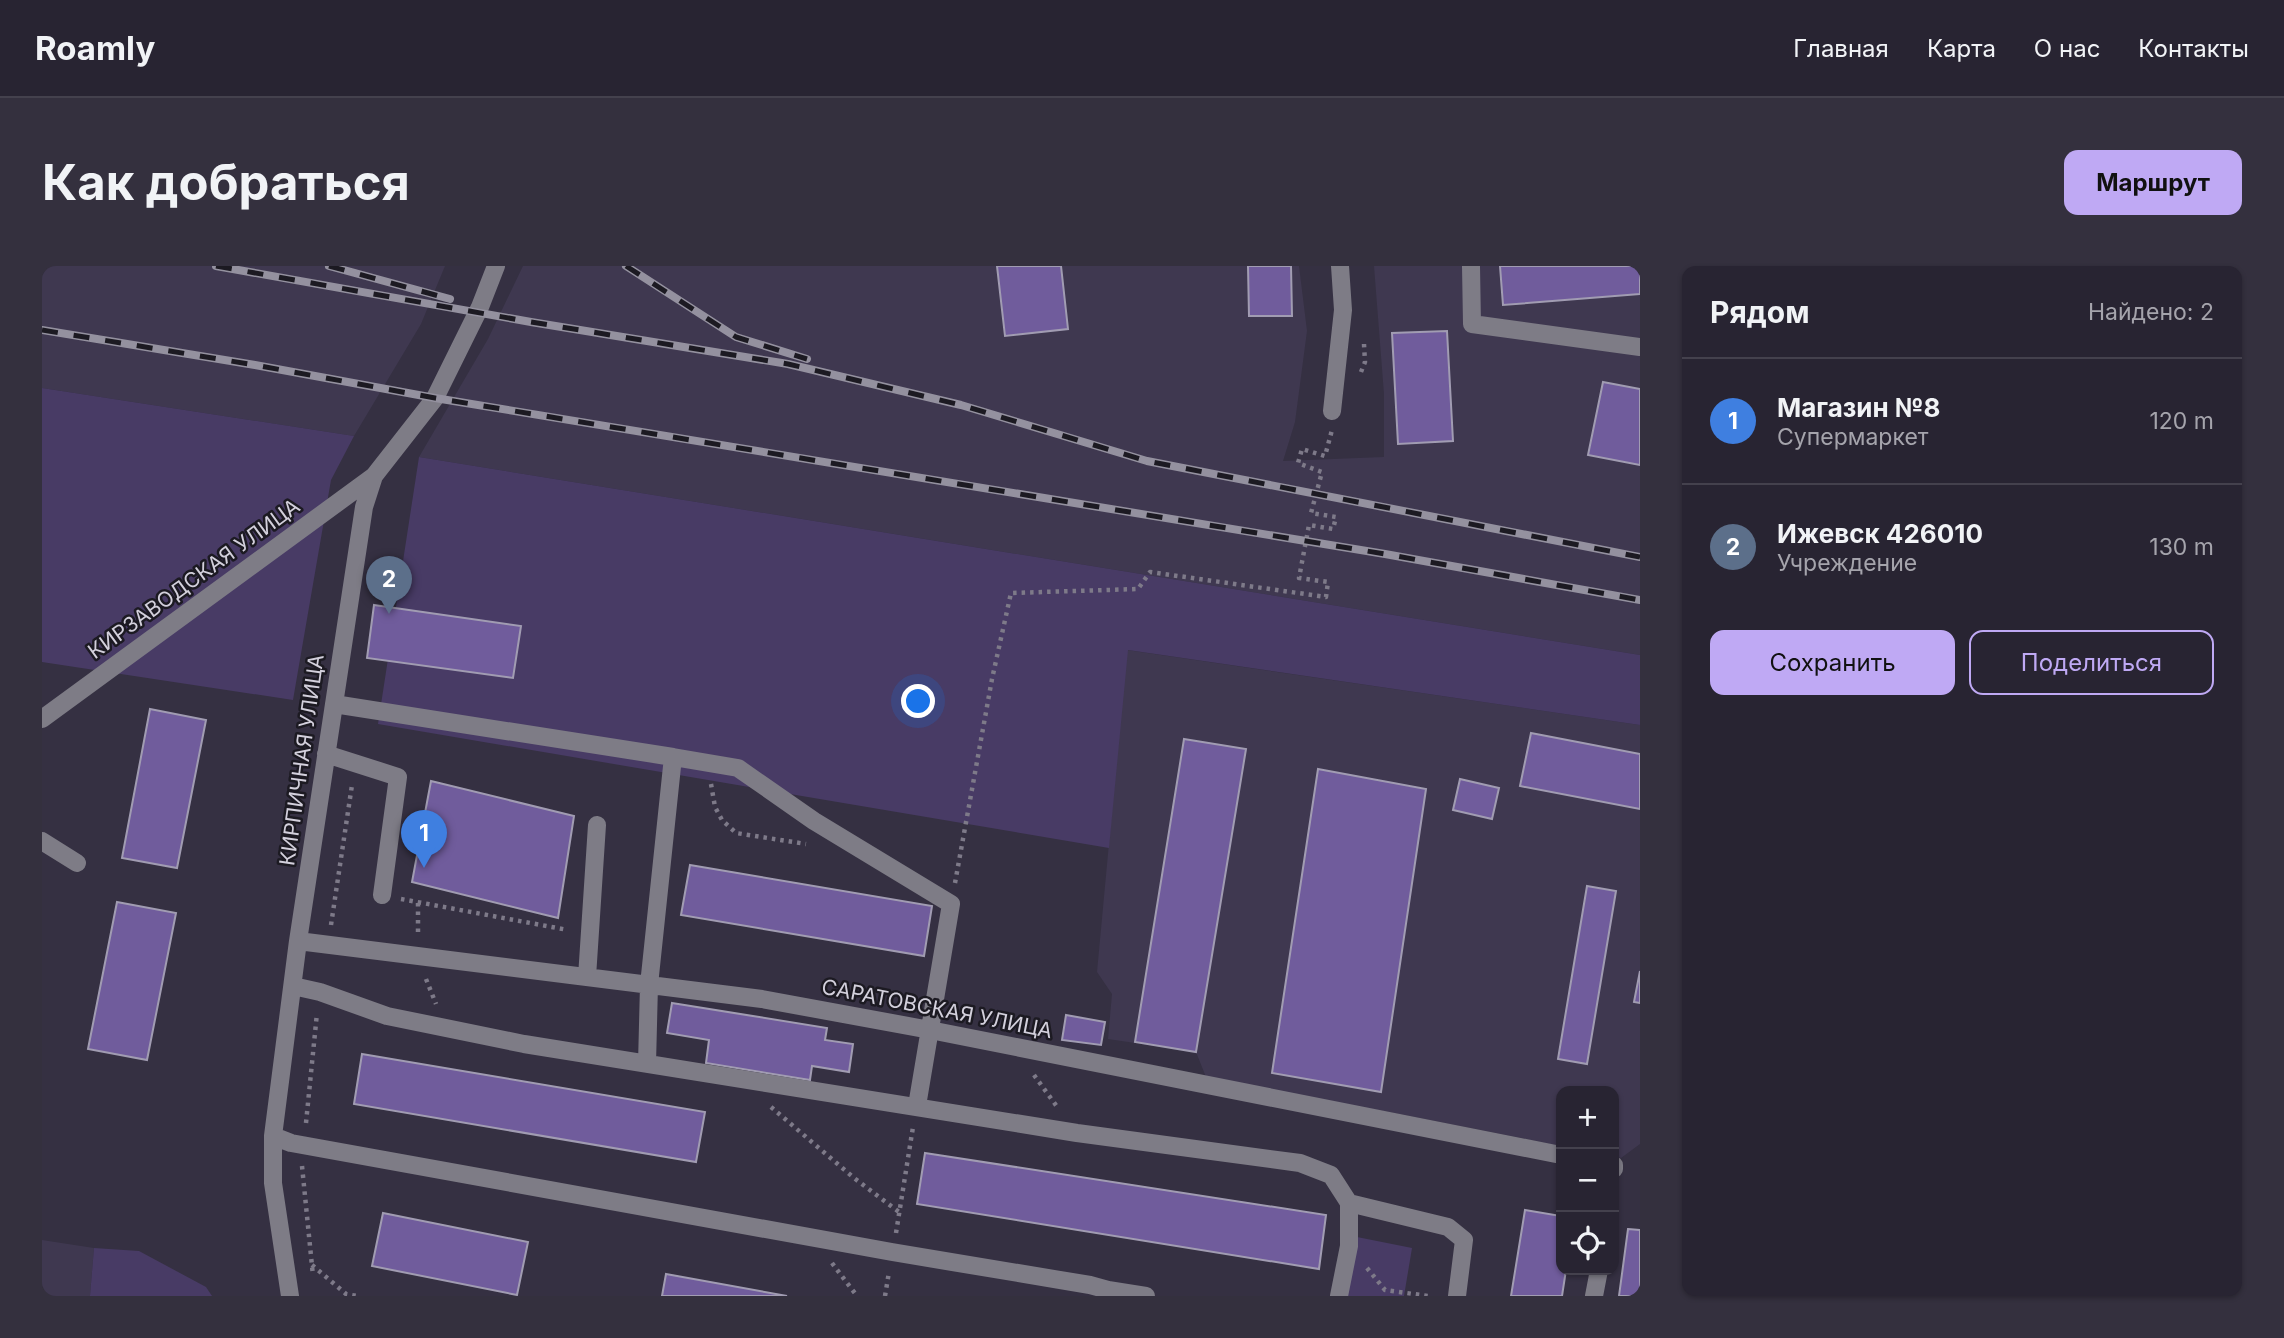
<!DOCTYPE html>
<html lang="ru">
<head>
<meta charset="utf-8">
<style>
  :root { --surface:#282432; --page:#34303e; --text:#f1f3f6; --muted:#a5a4ac; --line:#44414d; --accent:#bfa9f4 }
  body { margin:0; font-family:Inter,sans-serif; background:var(--page); color:var(--text) }
  .controls { position:absolute; right:21px; bottom:21px; display:grid; overflow:hidden; border-radius:14px; box-shadow:0 2px 5px #0004 }
  .controls button { width:63px; height:63px; display:grid; place-items:center; padding:0; border:0; border-bottom:2px solid var(--line); background:var(--surface); color:var(--text); font:35px sans-serif }
  .you { position:absolute; left:877px; top:436px; width:24px; height:24px; margin:-18px; border:5px solid #fff; border-radius:50%; background:#1a73e8; box-shadow:0 0 0 10px #1a73e833 }
  .badge { display:grid; place-items:center; width:46px; height:46px; border-radius:50%; background:var(--accent); color:#fff; font-size:23px; font-weight:700 }
  .pin { position:absolute; translate:-50% -58px; filter:drop-shadow(0 2px 4px #0008) }
  .pin::after { content:''; position:absolute; top:37px; width:24px; height:21px; background:inherit; clip-path:polygon(0 0,100% 0,50% 100%) }
  .list { margin:0; padding:0; list-style:none }
  h2 { display:flex; justify-content:space-between; align-items:center; height:91px; margin:0; padding:0 28px; font-size:30px }
  h2 small { font-size:23px; font-weight:400; color:var(--muted) }
  .list li { display:grid; grid-template-columns:46px 1fr auto; gap:21px; align-items:center; box-sizing:border-box; height:126px; padding:0 28px; border-top:2px solid var(--line) }
  .list b { display:block; font-size:26px; white-space:nowrap }
  .list p { margin:0; font-size:23px; white-space:nowrap; color:var(--muted) }
  .list em { font-size:23px; font-style:normal; color:var(--muted) }
  .actions { display:flex; gap:14px; padding:21px 28px }
  .actions a { flex:1; padding:16px 0; border:2px solid var(--accent); border-radius:14px; text-align:center; font-size:24px; color:var(--accent) }
  .actions .main { background:var(--accent); color:#111 }
  .icon { flex:none; width:38px; height:38px; fill:none; stroke:currentColor; stroke-width:2; stroke-linecap:round; stroke-linejoin:round }
  .map { position:relative; flex:none; width:1598px; height:1030px; overflow:hidden; border-radius:14px }
  header { display:flex; align-items:center; gap:42px; box-sizing:border-box; height:98px; padding:0 35px; background:var(--surface); border-bottom:2px solid var(--line) }
  header strong { font-size:33px }
  nav { display:flex; gap:38px; margin-inline-start:auto; font-size:24px }
  .intro { display:flex; align-items:center; justify-content:space-between; box-sizing:border-box; height:168px; padding:0 42px }
  h1 { margin:0; font-size:49px }
  .button { padding:18px 32px; border-radius:14px; background:var(--accent); color:#111; font-size:24px; font-weight:700 }
  main { display:flex; gap:42px; padding:0 42px }
  aside { flex:1; background:var(--surface); border-radius:14px; box-shadow:0 2px 5px #0004 }
  .map>svg:first-child { display:block }
  .built { fill:#3f3850 }
  .green { fill:#483b65 }
  .building { fill:#705c9c; stroke:#a19cb2; stroke-width:2 }
  .lines { fill:none; stroke-linecap:round; stroke-linejoin:round }
  .path { stroke:#7e7a89; stroke-width:4.5; stroke-dasharray:3.5 5; stroke-linecap:butt }
  .minor { stroke:#7e7c86; stroke-width:18 }
  .rail-casing { stroke:#94919f; stroke-width:8 }
  .rail { stroke:#1c1a22; stroke-width:5; stroke-dasharray:16; stroke-linecap:butt }
  .labels { text-anchor:middle; stroke-width:5; stroke-linejoin:round; paint-order:stroke }
  .street-label { font-size:21px; fill:#d3d0dc; stroke:#1c1a22 }
</style>
</head>
<body>
<header>
<strong>Roamly</strong>
<nav><a>Главная</a><a>Карта</a><a>О нас</a><a>Контакты</a></nav>
</header>
<div class="intro"><h1>Как добраться</h1><a class="button">Маршрут</a></div>
<main>
<div class="map">
<svg width="1598" height="1030" viewBox="0 0 1598 1030">
  <rect width="100%" height="100%" fill="#353042"/>
  <path class="built" d="M0,0H403L379,58L312,170L0,122Z
    M481,0H1257L1265,65L1253,156L1241,195L1342,191V128L1332,0H1598V389L377,191L446,73Z
    M1085,384L1598,459V878L1579,892L1572,890V825H1519V880L1347,846L1166,816L1154,786L1066,773L1070,728L1055,706Z
    M0,974L52,982L48,1030H0Z"/>
  <path class="green" d="M0,122L312,170L289,214L251,434L0,396Z
    M377,191L1598,389V459L1086,384L1067,582L336,458Z
    M1315,971L1370,982L1362,1030H1305Z
    M52,982L97,985L164,1021L170,1030H48Z"/>
  <path class="building" d="M955,0H1019L1026,63L963,70Z
    M1206,0H1249L1250,50H1207Z
    M1458,0H1598V28L1461,39Z
    M1405,65L1411,175L1356,178L1350,67Z
    M1561,116L1598,123V199L1546,189Z
    M332,339L479,360L471,412L325,392Z
    M108,443L164,454L135,602L80,592Z
    M1489,467L1598,488V543L1478,520Z
    M1142,473L1204,483L1154,786L1093,776Z
    M1276,503L1384,523L1339,826L1230,807Z
    M1418,513L1457,522L1450,553L1411,544Z
    M389,515L532,550L516,652L370,616Z
    M648,599L890,640L882,690L639,649Z
    M1545,620L1574,625L1545,798L1516,793Z
    M75,636L134,647L105,794L46,783Z
    M1598,705V737L1592,736Z
    M630,737L785,762L783,774L811,778L807,806L770,800L768,814L664,797L667,774L625,767Z
    M1024,749L1063,756L1059,779L1020,774Z
    M320,788L663,846L654,896L312,838Z
    M883,887L1284,949L1277,1003L875,938Z
    M1483,944L1519,950V1004H1524L1520,1030H1469Z
    M341,947L486,976L475,1029L330,1000Z
    M1586,963L1598,964V1030H1577Z
    M624,1008L745,1030H620Z"/>
  <g class="lines">
    <path class="path" d="M1319,106L1323,96L1322,78
      M669,518L673,541L680,554L694,567L764,578
      M913,617L950,413L969,327L1096,323L1108,306L1284,331L1286,316L1257,312L1267,259L1291,263L1294,251L1269,247L1280,206L1256,197L1260,183L1283,190L1290,164
      M359,633L526,664
      M376,637V668
      M289,659L310,519
      M384,713L394,738
      M992,809L1016,842
      M729,841L812,912L857,946
      M264,857L275,747
      M260,900L271,1010
      M854,967L871,861
      M790,997L815,1030
      M270,999L304,1028L315,1030
      M1325,1002L1343,1024L1386,1030
      M843,1030L847,1006"/>
    <path class="minor" d="M1429,0L1430,58L1598,81
      M1290,145L1301,44L1298,0
      M292,438L631,491
      M0,453L332,210
      M284,488L356,511L340,629
      M0,575L35,597
      M256,675L720,733L888,764L1519,889
      M545,711L555,559
      M251,720L278,726L345,750L482,778L1035,867L1258,897L1289,909L1307,937L1406,961L1422,974L1415,1030
      M605,798L607,719L631,491L696,502L772,555L909,638L875,840
      M231,870L249,877L850,986L1048,1019L1066,1024L1070,1030
      M1572,899V903
      M1066,1024L1104,1030
      M248,1030L231,917V870L256,675L322,241L332,210L393,132L438,41L454,0
      M1297,1030L1307,980V937
      M1552,1030L1557,1004"/>
    <g class="rail-casing">
      <path id="rail" d="M174,0L489,56L746,98L919,139L1105,195L1598,291
        M287,0L408,33
        M584,0L694,71L765,93
        M0,64L213,99L393,132L1343,288L1598,334"/>
    </g>
    <use href="#rail" class="rail"/>
  </g>
  <g class="labels">
    <g class="street-label">
      <text transform="translate(152 313) rotate(-36)" y="7">КИРЗАВОДСКАЯ УЛИЦА</text>
      <text transform="translate(260 494) rotate(-82)" y="7">КИРПИЧНАЯ УЛИЦА</text>
      <text transform="translate(895 743) rotate(11)" y="7">САРАТОВСКАЯ УЛИЦА</text>
    </g>
  </g>
</svg>
<div class="controls">
<button>+</button>
<button>−</button>
<button><svg class="icon" aria-label="locate" viewBox="0 0 24 24"><circle cx="12" cy="12" r="6"/><path d="M12 2v4M12 18v4M2 12h4M18 12h4"/></svg></button>
</div>
<div class="you"></div>
<div class="pin badge" style="left:382px;top:602px;background:#3f7fe0">1</div>
<div class="pin badge" style="left:347px;top:348px;background:#5c6f8a">2</div>
</div>
<aside>
<h2>Рядом<small>Найдено: 2</small></h2>
<ul class="list">
<li><span class="badge" style="background:#3f7fe0">1</span><div><b>Магазин №8</b><p>Супермаркет</p></div><em>120 m</em></li>
<li><span class="badge" style="background:#5c6f8a">2</span><div><b>Ижевск 426010</b><p>Учреждение</p></div><em>130 m</em></li>
</ul>
<div class="actions"><a class="main">Сохранить</a><a>Поделиться</a></div>
</aside>
</main>
</body>
</html>
